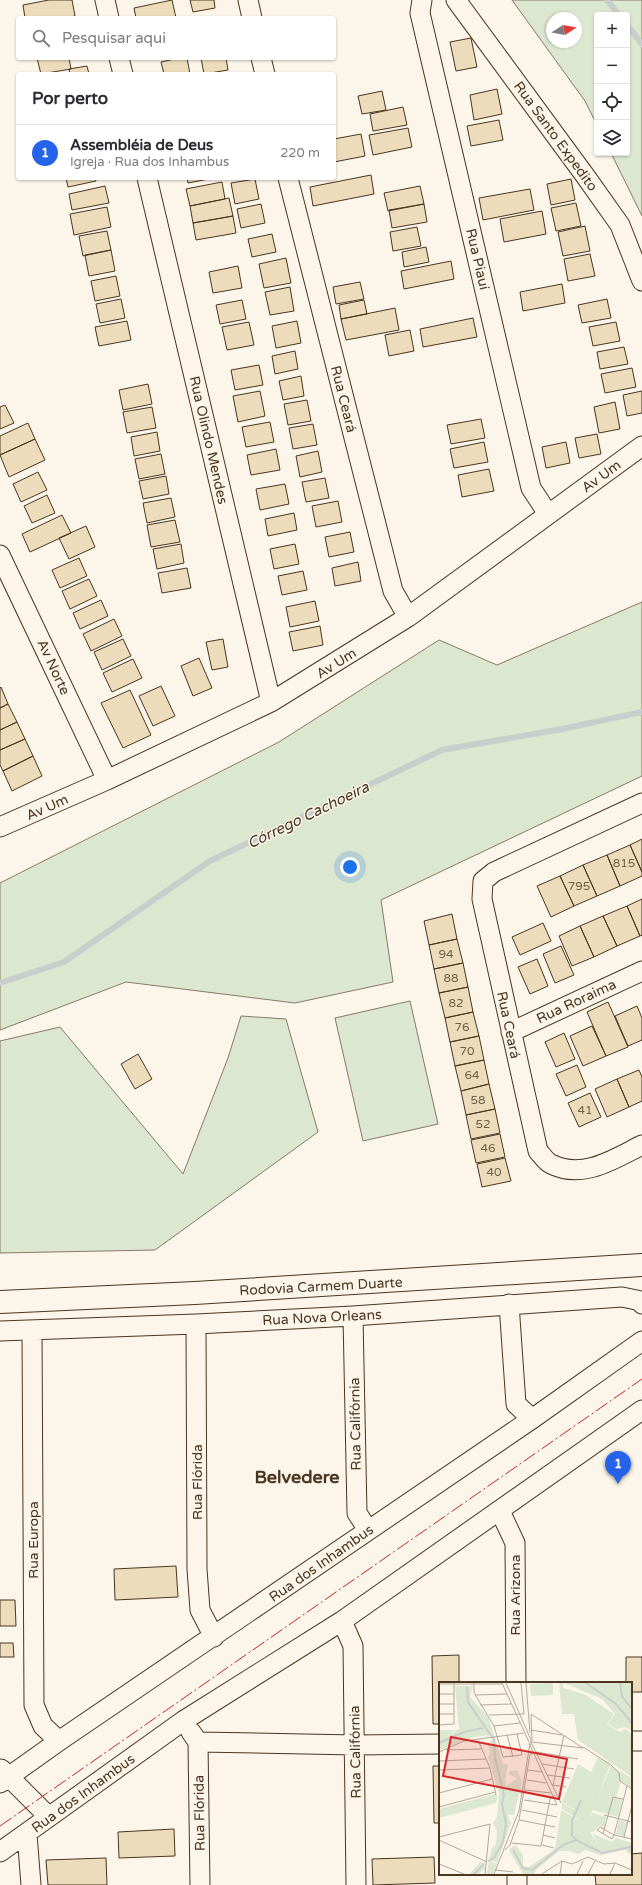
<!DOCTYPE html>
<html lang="pt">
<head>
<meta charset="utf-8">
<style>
  :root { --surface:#fff; --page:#f2f2f3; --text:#2b2b33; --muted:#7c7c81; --line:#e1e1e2; --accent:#2563eb }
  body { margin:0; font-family:"Varela Round",sans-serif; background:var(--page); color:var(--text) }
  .controls { position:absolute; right:12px; top:12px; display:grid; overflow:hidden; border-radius:4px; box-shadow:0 1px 3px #0004 }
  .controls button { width:36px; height:36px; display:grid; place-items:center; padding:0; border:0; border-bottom:1px solid var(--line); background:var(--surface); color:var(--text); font:20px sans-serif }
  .compass { position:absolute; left:546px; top:12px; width:36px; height:36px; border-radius:50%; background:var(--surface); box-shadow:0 1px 3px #0004; rotate:79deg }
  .you { position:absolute; left:350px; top:867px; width:14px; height:14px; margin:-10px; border:3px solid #fff; border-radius:50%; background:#1a73e8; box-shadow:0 0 0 6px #1a73e833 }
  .badge { display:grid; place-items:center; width:26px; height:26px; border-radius:50%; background:var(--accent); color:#fff; font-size:13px; font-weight:700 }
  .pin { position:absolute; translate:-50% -33px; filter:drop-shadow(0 1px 2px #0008) }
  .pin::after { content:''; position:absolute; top:21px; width:14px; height:12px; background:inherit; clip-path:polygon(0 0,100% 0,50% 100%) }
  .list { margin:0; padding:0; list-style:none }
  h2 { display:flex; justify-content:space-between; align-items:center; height:52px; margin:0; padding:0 16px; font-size:17px }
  h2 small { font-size:13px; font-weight:400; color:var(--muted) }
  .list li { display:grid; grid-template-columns:26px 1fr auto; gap:12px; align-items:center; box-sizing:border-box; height:56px; padding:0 16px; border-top:1px solid var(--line) }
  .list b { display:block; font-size:15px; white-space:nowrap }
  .list p { margin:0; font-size:13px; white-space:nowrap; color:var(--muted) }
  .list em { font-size:13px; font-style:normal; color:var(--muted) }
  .icon { flex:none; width:22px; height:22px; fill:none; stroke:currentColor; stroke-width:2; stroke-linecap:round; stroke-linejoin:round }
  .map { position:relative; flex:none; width:642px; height:1885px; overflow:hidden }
  .search { position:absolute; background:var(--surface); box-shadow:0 1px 3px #0004; left:16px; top:16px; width:320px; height:44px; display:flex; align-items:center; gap:10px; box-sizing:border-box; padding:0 14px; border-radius:4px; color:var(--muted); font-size:15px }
  .panel { position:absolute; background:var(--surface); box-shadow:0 1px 3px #0004; left:16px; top:72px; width:320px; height:108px; border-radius:4px }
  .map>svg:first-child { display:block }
  .green { fill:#dce7d0; stroke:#887966; fill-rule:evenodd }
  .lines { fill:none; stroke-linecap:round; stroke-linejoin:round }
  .stream { stroke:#c9cecd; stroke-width:6 }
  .building { fill:#ecdcbc; stroke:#4a3520 }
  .minor-casing { stroke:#4a3520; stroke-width:21 }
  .tertiary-casing { stroke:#4a3520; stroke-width:24 }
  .minor { stroke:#fbf6e9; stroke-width:19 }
  .tertiary { stroke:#fbf6e9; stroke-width:22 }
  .power { stroke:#c62828; stroke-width:1; stroke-dasharray:14 3 2 3; stroke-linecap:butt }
  .labels { text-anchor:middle; stroke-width:3; stroke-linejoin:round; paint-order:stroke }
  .number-label { font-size:12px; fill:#725f47 }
  .street-label { font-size:14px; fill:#4a3520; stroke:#fbf6e9 }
  .water-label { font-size:15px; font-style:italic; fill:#4a3520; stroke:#fbf6e9 }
  .district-label { font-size:18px; font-weight:bold; fill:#4a3520; stroke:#fbf6e9 }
  .inset-river { fill:none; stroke:#c9cecd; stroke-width:2 }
  .inset-road { fill:none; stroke:#b4a999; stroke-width:1 }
  .view { fill:#d62828; fill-opacity:0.15; stroke:#d62828; stroke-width:2 }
  .inset-edge { fill:none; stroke:#4a3520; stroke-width:2 }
</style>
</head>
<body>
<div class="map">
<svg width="642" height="1885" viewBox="0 0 642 1885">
  <rect width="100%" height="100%" fill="#fbf6e9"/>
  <path class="green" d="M512,0H642V216L611,153H627V15H597V125L585,101ZM552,18H576V42H552Z
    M642,602V776L381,900L393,982L295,1003L126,982L0,1030V883L279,742L439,640L497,665Z
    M410,1001L438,1124L363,1141L335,1018Z
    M241,1016L286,1019L318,1132L155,1250L0,1253V1041L60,1027L183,1174L228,1058Z"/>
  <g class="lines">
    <path class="stream" d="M607,0L619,15
      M627,25L642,44
      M0,983L64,962L210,861L442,750L562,729L642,712"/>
  </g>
  <path class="building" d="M49,0H72L75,16L66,18H25L23,5Z
    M172,0L176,18H136L134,8Z
    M190,0H214L215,8L193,12Z
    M471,38L477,67L456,71L450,42Z
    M37,58H69L71,69L41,74Z
    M179,58H187L190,74H164L161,62Z
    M201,58H226L228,70L204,74Z
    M87,66L89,74H70L69,69Z
    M497,89L502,114L474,120L470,95Z
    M382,91L386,110L362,114L358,96Z
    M403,107L407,125L373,131L370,114Z
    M499,120L503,140L471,146L467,126Z
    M408,128L412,147L373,155L369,135Z
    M361,134L365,156L334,162V139Z
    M371,175L374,194L313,206L310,187Z
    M66,178H95L96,181L68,187Z
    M187,178H214L188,183Z
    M255,179L259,199L235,204L231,183Z
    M571,179L575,200L551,205L547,184Z
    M222,182L225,199L190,206L186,189Z
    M105,186L109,203L72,210L69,194Z
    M420,186L424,204L388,211L384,193Z
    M530,189L534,210L483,220L479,198Z
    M229,198L233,216L193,223L190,206Z
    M576,203L581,226L556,231L551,208Z
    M261,204L265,223L241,228L237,209Z
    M424,204L427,222L392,228L389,210Z
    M107,207L111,227L74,235L70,214Z
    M542,211L546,234L504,242L500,219Z
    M233,216L236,233L196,240L193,223Z
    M585,226L590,251L563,256L558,232Z
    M417,227L421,246L393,251L390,232Z
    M107,231L111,250L83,256L79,236Z
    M272,234L276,252L252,257L248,239Z
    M426,247L429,262L404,267L402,252Z
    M111,250L115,271L89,276L85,255Z
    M590,254L595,276L568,281L564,259Z
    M286,258L291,283L264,288L259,264Z
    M451,261L454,279L404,289L401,271Z
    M238,266L242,288L213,293L209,272Z
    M116,276L120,296L95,301L91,281Z
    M360,282L364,299L336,304L333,287Z
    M562,284L565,303L523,311L520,292Z
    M290,287L294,311L270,315L265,292Z
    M121,299L125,318L100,323L96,304Z
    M607,299L611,318L582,323L578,305Z
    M242,300L246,319L220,324L216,305Z
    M364,300L367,314L341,319L339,305Z
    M395,308L399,330L346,340L341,319Z
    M473,318L477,337L423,347L420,329Z
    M127,321L131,340L99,346L95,327Z
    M297,321L301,343L276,348L272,326Z
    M249,322L254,345L227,350L222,327Z
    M616,322L620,341L593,346L589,327Z
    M410,330L414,351L389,356L385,335Z
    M624,347L628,364L600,369L597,352Z
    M295,351L298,369L275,374L272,356Z
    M259,365L263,385L235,390L231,370Z
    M632,368L636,387L605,393L601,374Z
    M301,376L304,396L283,400L279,381Z
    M148,384L152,404L123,410L119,390Z
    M260,391L265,416L238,422L233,396Z
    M642,391V413L627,416L623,395Z
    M307,400L311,421L288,425L284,404Z
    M615,402L620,429L599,433L594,407Z
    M5,405L14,423L0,429V407Z
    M152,407L156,428L127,433L123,412Z
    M481,419L485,438L451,444L447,425Z
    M270,422L274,442L246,447L242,427Z
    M28,423L35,439L0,455V436Z
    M313,424L317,445L293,449L289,428Z
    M157,432L160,451L134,456L131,437Z
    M597,434L601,454L579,458L575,438Z
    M35,439L45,460L9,477L0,455Z
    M484,442L488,462L454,468L450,449Z
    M566,442L570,463L546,468L542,447Z
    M276,449L280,470L251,475L247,455Z
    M318,451L322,472L300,477L296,456Z
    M161,454L165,474L139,479L135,459Z
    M489,469L494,491L462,497L458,475Z
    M38,472L47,490L21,502L13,484Z
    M166,476L169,494L143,499L139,481Z
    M325,478L329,498L306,502L302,482Z
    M285,484L289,504L260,510L256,489Z
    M47,495L55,513L32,523L24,506Z
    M171,498L175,517L147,523L143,503Z
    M338,501L342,522L316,527L312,506Z
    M294,513L297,530L268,536L265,519Z
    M62,515L71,533L30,552L22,534Z
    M175,520L180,542L151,547L147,525Z
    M86,526L95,547L69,559L59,538Z
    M350,532L354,552L329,557L325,537Z
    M181,544L184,563L157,569L153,549Z
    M295,544L299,564L274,569L270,549Z
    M79,558L87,576L60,588L52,570Z
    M358,562L361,581L335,586L332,568Z
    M187,568L191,588L162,593L158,573Z
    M303,571L307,590L282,595L278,576Z
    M89,579L97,596L70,609L62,591Z
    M101,600L108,616L80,629L73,613Z
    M315,601L319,621L290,627L286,607Z
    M114,619L122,636L91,651L83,634Z
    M320,626L323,645L293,651L289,632Z
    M123,639L131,656L102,670L94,652Z
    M223,639L228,667L212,670L206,642Z
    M199,658L212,688L193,696L181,666Z
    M133,659L142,678L112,692L103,673Z
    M161,686L175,716L153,726L139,696Z
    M1,687L8,704L0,708V688Z
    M130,690L151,735L123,748L101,703Z
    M8,704L17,722L0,730V708Z
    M17,722L25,739L0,750V730Z
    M25,739L33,756L3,771L0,765V750Z
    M33,756L42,776L12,791L3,771Z
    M642,839V872L630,845Z
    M630,845L642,872V876L620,886L607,855Z
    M607,855L620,886L597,896L583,865Z
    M583,865L597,896L574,906L560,876Z
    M560,876L574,906L551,917L537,886Z
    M642,899V935L640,936L627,906Z
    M627,906L640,936L617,946L603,916Z
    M452,914L457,939L429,945L424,921Z
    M603,916L617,946L594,957L580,926Z
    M543,923L551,941L520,955L512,937Z
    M580,926L594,957L572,966L559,936Z
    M457,939L463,963L434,969L429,945Z
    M561,946L574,975L555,983L543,954Z
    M537,959L548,986L530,994L518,967Z
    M463,963L468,987L439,993L434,969Z
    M468,987L473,1012L445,1018L439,993Z
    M608,1002L628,1047L606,1056L587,1012Z
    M637,1006L642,1018V1040L628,1046L615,1016Z
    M473,1012L479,1036L450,1042L445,1018Z
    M592,1026L606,1056L583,1066L570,1036Z
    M564,1033L575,1059L556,1067L545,1042Z
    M479,1036L484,1060L455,1066L450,1042Z
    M138,1054L152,1079L135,1089L121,1064Z
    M484,1060L489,1084L461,1091L455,1066Z
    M577,1065L586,1087L566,1096L556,1074Z
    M639,1070L642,1077V1101L629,1107L617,1079Z
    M617,1079L629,1107L607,1117L595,1089Z
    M489,1084L495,1109L466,1115L461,1091Z
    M590,1093L601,1117L579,1127L568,1103Z
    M495,1109L500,1133L471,1139L466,1115Z
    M500,1134L505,1157L476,1163L471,1140Z
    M505,1158L511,1181L482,1187L477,1164Z
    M176,1566L178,1597L115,1600L114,1569Z
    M0,1600H15L16,1626H0Z
    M0,1643H13L14,1657H0Z
    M459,1655V1683H440V1724H433L432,1656Z
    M626,1657H642V1692H631V1683H626Z
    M433,1766H440V1823H434Z
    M174,1829L175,1856L119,1858L118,1832Z
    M642,1853V1885H596L595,1874H631V1854Z
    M434,1857L435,1883L373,1885L372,1859Z
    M106,1858L107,1885H48L46,1860Z"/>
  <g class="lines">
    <g class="minor-casing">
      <path id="minor" d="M105,0L109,18
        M248,0L252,18
        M422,0L420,13L531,488L548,514
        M456,0L586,177L620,225L642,281
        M119,58L123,74
        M261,58L265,74
        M147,178L271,702
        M288,178L393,591L408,617
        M0,555L107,780
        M642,803L494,872L483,881L482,899L538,1151C542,1155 546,1162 551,1164C583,1180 614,1159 642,1145
        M0,827L107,780L271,702L408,617L642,446
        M511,1032L642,971
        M509,1304L516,1404L532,1419
        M353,1316L357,1513L368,1530
        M196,1324L197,1569L200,1610L214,1637
        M32,1330L34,1705L43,1726L59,1741
        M0,1331L196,1324L353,1316L622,1297L641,1301L642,1304
        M500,1511L515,1543L516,1683
        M342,1621L353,1646L356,1885
        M191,1732L198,1742L200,1885
        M631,1741H642
        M198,1742L355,1745L440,1744
        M1,1769L49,1817
        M0,1783L59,1741L532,1419L642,1341
        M27,1834L31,1885
        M0,1852L183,1721L342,1621L642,1410
        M517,1874V1885"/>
    </g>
    <g class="tertiary-casing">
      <path id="tertiary" d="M0,1302L195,1293L642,1265"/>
    </g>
    <use href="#minor" class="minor"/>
    <use href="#tertiary" class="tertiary"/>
    <path class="power" d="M0,1826L642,1379"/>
  </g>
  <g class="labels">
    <g class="number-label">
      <text x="624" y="867">815</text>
      <text x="579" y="890">795</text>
      <text x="446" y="958">94</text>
      <text x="451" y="982">88</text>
      <text x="456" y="1007">82</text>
      <text x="462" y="1031">76</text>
      <text x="467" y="1055">70</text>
      <text x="472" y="1079">64</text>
      <text x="478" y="1104">58</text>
      <text x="585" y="1114">41</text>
      <text x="483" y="1128">52</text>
      <text x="488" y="1152">46</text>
      <text x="494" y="1176">40</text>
    </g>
    <g class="street-label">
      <text transform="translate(556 136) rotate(54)" y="5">Rua Santo Expedito</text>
      <text transform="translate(478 259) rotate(77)" y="5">Rua Piauí</text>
      <text transform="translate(344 399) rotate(76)" y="5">Rua Ceará</text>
      <text transform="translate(209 440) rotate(77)" y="5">Rua Olindo Mendes</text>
      <text transform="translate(601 476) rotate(-36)" y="5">Av Um</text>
      <text transform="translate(336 663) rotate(-32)" y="5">Av Um</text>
      <text transform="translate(54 667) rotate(65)" y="5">Av Norte</text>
      <text transform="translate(47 807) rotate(-24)" y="5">Av Um</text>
      <text transform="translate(576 1001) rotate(-25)" y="5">Rua Roraima</text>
      <text transform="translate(509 1025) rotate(78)" y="5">Rua Ceará</text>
      <text transform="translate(321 1286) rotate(-3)" y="5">Rodovia Carmem Duarte</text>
      <text transform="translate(322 1317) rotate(-3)" y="5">Rua Nova Orleans</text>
      <text transform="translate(355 1424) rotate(-91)" y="5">Rua Califórnia</text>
      <text transform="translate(197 1482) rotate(-90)" y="5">Rua Flórida</text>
      <text transform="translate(33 1540) rotate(-90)" y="5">Rua Europa</text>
      <text transform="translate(321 1563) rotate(-35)" y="5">Rua dos Inhambus</text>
      <text transform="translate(515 1595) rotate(-90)" y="5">Rua Arizona</text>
      <text transform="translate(355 1752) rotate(-91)" y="5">Rua Califórnia</text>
      <text transform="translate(83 1793) rotate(-36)" y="5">Rua dos Inhambus</text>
      <text transform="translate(199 1813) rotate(-91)" y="5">Rua Flórida</text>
    </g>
    <g class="water-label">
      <text transform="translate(308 815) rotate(-26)" y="5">Córrego Cachoeira</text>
    </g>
    <g class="district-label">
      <text x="297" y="1483">Belvedere</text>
    </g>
  </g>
  <g transform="translate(439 1682)">
    <rect width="193" height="193" fill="#fbf6e9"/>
    <path d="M114,1V13L92,14L91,2ZM120,1H124V6L145,12L175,32L168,42L181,50L186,47L193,52V95L139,58L135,32H123ZM125,1H193V49L186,45L178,47L169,42L176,32L163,17ZM16,4H34L31,15L49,35L64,82H69L66,98L68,107V103L78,97L70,92V89L78,88L83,100L75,133L68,132L72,141L58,181L50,178L53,166L57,162L58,148L54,141L58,135L60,112L49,75L51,72L49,62L54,56L52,53L34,55L0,68V48H17L3,57L20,47ZM159,75L171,83L158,118L172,84L193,96V106L182,99L177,116L183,118L179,135L154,128L155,125L150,137L153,131L168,135L165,146L160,143L156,149L151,150L161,166L154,152L173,160L177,156L193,161V165H183L193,166V174L186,168L162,173L146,168L140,172L130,169H120L97,188L95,192H84L70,168L76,162L84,173V184L90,185L116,167L122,128L147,142L123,127V121L146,134L123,120L139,82L152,90ZM56,112L59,114L57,121L0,136V127ZM180,138L188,140L185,154L177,152ZM50,179L58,182L54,192H48ZM41,180L45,181L46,187L39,192H31Z" fill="#dce7d0"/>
    <path class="inset-river" d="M147,1L177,22L193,41M181,1L183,14L193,27M28,5L29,20L55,58L56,76L65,113L63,122L67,142L64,160L55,176L49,179M0,61L25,50L44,46M142,118L133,139V153L137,158L163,171L191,165L193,169M74,168L84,186L93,188L124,163L137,158M35,192L45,182"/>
    <path class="inset-road" d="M35,1V11L55,44L64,75L83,73L78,52M63,1L90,60M67,1L92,58M87,1L91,51M0,2H64M0,12H15M36,13L68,12M0,22H15M41,23L72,22M0,32H15M50,33L85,32L82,1M0,43L15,42V1M55,44L81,41M92,48L123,53M68,53L74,75M39,58L51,86L57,113M93,59L92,32L144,66L93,60M93,62L122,121M144,65L172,83L180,91L181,99L193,107M7,68L42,67M0,70L25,59L85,51M97,70L139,77M0,79L47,77M103,82L135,87M0,88L51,86M89,88L103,90M108,93L131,96M88,98L107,101M113,103L127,105M114,103L125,53M188,104L175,153L173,157L158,148L161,145L175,153L193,157M86,108L112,111M0,111L53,97M0,125L56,110M83,128L118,135M165,133L193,140M80,138L116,145M164,152L174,115L184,117M104,153L116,156M0,155L51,142L46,192M185,155L193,123M0,158L48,180M73,161L102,164L111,117L116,113M103,163L115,166M66,168L71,163L80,138L91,72L94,71M0,182L25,192M57,188L74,190M55,192L80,129L90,67L91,63L93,61L92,59L90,62L91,63L118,123L85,118M103,192L123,179L133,182L149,175L165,182L176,181L193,188M121,192L123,179M138,192L144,179M149,192L156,179M171,192L176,181"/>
    <path class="view" d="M12,55L128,77L120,117L4,94Z"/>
    <rect width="193" height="193" class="inset-edge"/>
  </g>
</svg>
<div class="controls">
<button>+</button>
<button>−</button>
<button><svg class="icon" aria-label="locate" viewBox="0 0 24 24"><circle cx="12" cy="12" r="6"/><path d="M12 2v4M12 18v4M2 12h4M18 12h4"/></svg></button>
<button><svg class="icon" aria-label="layers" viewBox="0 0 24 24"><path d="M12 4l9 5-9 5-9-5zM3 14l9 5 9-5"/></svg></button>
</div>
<svg class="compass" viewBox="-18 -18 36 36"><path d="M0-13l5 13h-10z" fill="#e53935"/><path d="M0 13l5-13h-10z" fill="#7c7c81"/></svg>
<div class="you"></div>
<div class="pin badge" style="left:618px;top:1484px">1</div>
<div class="search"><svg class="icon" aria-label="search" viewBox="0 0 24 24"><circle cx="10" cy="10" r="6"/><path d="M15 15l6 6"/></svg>Pesquisar aqui</div>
<section class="panel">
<h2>Por perto<small></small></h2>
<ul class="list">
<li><span class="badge">1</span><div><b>Assembléia de Deus</b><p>Igreja · Rua dos Inhambus</p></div><em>220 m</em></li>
</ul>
</section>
</div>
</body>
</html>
